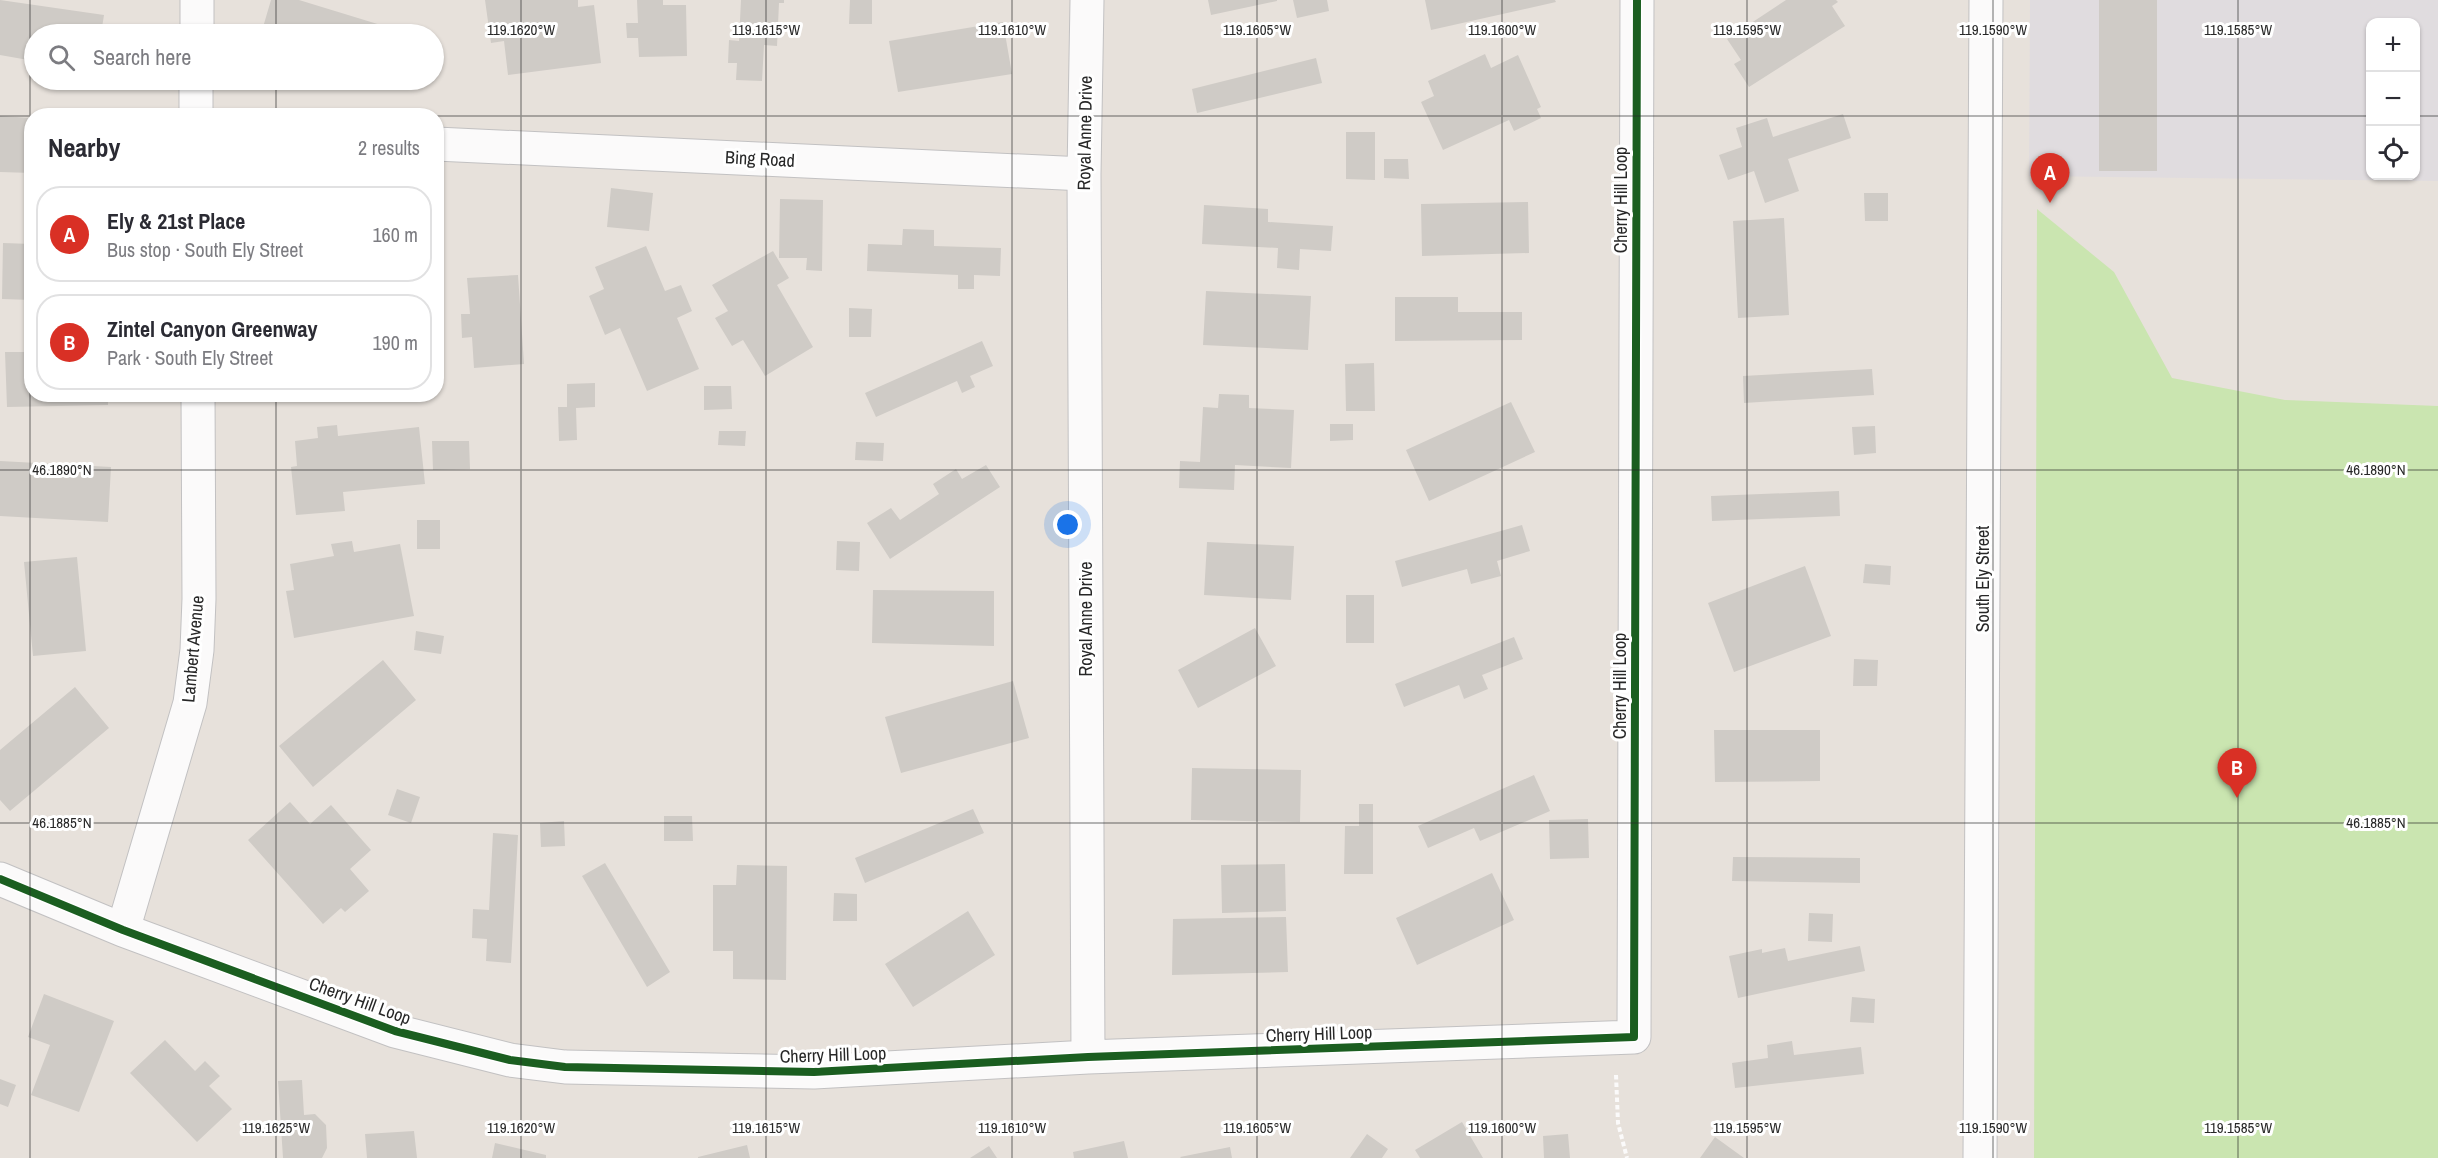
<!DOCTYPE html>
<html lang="en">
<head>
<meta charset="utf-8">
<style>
  :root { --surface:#fff; --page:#f7f7f7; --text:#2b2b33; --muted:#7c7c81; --line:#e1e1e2; --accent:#d93025 }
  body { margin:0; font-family:"Archivo Narrow",sans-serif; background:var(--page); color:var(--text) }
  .controls { position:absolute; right:18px; top:18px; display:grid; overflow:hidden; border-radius:12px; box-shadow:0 2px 4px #0004 }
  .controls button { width:54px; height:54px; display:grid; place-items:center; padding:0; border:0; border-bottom:2px solid var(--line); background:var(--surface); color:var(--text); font:30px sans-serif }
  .you { position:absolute; left:1068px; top:525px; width:21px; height:21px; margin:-15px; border:4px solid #fff; border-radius:50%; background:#1a73e8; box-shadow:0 0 0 9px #1a73e833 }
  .badge { display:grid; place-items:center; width:39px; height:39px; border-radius:50%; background:var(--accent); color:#fff; font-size:20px; font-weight:700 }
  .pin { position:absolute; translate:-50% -50px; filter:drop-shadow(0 2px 3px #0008) }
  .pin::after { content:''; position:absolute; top:32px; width:21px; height:18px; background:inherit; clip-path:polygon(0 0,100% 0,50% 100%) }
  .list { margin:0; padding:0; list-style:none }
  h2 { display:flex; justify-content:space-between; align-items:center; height:78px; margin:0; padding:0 24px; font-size:26px }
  h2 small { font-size:20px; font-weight:400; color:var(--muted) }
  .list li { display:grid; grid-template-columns:39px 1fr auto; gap:18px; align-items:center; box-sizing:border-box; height:96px; margin:0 12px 12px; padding:0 12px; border:2px solid var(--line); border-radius:24px }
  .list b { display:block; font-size:22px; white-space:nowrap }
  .list p { margin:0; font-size:20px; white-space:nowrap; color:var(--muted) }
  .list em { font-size:20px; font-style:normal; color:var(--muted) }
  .icon { flex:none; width:33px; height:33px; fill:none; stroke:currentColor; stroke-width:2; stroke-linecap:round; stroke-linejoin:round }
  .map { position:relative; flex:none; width:2438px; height:1158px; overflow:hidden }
  .search { position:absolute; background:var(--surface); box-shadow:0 2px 4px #0004; left:24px; top:24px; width:420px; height:66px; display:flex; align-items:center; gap:15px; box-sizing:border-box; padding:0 21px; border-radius:33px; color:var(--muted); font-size:22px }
  .panel { position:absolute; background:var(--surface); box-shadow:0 2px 4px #0004; left:24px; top:108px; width:420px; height:294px; border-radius:24px }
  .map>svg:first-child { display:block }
  .industrial { fill:#e0dcdf; fill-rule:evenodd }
  .green { fill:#cae5b0 }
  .building { fill:#cfcbc6 }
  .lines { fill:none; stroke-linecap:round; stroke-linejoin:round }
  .minor-casing { stroke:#c2c1c2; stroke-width:35 }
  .tertiary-casing { stroke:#c2c1c2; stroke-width:35 }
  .path { stroke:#fbfafa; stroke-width:4; stroke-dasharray:4.5 3; stroke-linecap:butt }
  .minor { stroke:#fbfafa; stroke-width:33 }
  .tertiary { stroke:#fbfafa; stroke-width:33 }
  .cycleway-casing { stroke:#fff; stroke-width:11 }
  .cycleway { stroke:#1b5e20; stroke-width:8 }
  .ticks { fill:none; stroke:#272727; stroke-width:1.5; stroke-opacity:0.45 }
  .labels { text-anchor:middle; stroke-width:6; stroke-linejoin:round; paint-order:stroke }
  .street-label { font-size:18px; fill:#272727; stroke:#fff }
  .ticks-label { font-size:15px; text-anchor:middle; fill:#272727; stroke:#fff; stroke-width:6; stroke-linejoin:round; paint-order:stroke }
</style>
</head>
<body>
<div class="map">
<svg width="2438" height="1158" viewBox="0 0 2438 1158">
  <rect width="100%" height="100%" fill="#e7e1db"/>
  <path class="industrial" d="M2030,0H2438V181L2029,176ZM2370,22H2416V176H2370Z"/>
  <path class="green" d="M2037,209L2114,272L2172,378L2285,400L2438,406V1158H2034Z"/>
  <path class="building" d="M0,0L104,15L101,34H34V61L0,55Z
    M271,0H299L384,26L381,34H261Z
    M485,0H578V7L594,5L601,63L508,75L504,41L491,43Z
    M637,0H663V5H686L687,56L639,57L638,38H627L626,23H638Z
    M741,0H784V3H779L777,46L764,45L762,81L736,80L737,63H728L729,40L739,41Z
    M850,0H872V24H849Z
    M1208,0H1277V1L1211,15Z
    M1293,0H1327L1329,11L1297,18Z
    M1425,0H1555L1556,2L1431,30Z
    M1786,0H1836L1838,2L1832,6L1845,26L1749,87L1734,64L1741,60L1727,39Z
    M2099,0H2157V171H2099Z
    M1003,22L1012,74L898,92L889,41Z
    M1485,54L1491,68L1518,55L1541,107L1537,109L1541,118L1514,131L1509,120L1443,150L1421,102L1434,96L1428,81Z
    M1316,58L1322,83L1197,113L1192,89Z
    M1843,114L1851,138L1788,159L1799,191L1765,203L1754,171L1728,180L1719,155L1742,147L1736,128L1767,118L1773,137Z
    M0,116L32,118V173L0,172Z
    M1346,132H1375V180L1346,179Z
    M1384,159H1408L1409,179L1384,178Z
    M611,188L653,193L649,231L607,227Z
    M1864,193H1888V221H1865Z
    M780,199L823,200L822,271L806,270L807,258H779Z
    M1528,202L1529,253L1422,256L1421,204Z
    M1204,205L1268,209V222L1333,226L1331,251L1300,249L1299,270L1277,268L1278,248L1202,244Z
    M1784,218L1789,315L1738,318L1733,221Z
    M903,229L934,230V246L1001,248L1000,276L974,275V289H958V275L867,271L868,244L902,245Z
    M3,243L32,244V300L2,299Z
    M646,246L665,291L681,285L692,311L677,318L699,369L647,391L620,328L605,335L589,296L604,289L595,267Z
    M773,251L789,278L777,285L813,347L765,376L743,340L732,346L715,318L728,311L712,285Z
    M518,275L524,364L474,368L472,337L462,338L461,314H470L467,278Z
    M1206,291L1311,296L1308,350L1203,345Z
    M1395,297H1458V312H1522V340L1395,341Z
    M849,308L872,309L871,337H849Z
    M982,341L993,366L970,376L975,387L962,393L957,381L876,417L865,393Z
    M5,352H32V394H108V405L7,407Z
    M1374,363L1375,411H1346L1345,364Z
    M1872,369L1874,395L1744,403L1743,376Z
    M595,383V407L576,408L577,440L559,441L558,407H567V384Z
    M704,386H731L732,409L704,410Z
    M327,394H351V398L327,396Z
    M1219,394L1249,395V408L1294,410L1291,468L1235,465L1234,490L1179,488L1180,461L1200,462L1203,407L1218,408Z
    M1511,402L1535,452L1429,501L1406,450Z
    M1330,424H1353V440L1330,441Z
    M337,425L338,436L419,427L425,484L343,492L345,511L296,515L291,467L297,466L295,441L318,438L317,427Z
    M1875,426L1876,453L1854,455L1852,427Z
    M719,431H746L745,446L718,445Z
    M432,441H469L470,469L433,470Z
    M856,442L884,443L883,461L855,460Z
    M0,461L111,467L108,522L0,516Z
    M986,465L1000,487L890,559L867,523L891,508L900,520L939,494L933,484L956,469L962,479Z
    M1839,491L1840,516L1712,521L1711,496Z
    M417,520H440V549H417Z
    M1522,525L1530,551L1497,561L1501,576L1471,584L1467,569L1402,587L1395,561Z
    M352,541L354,552L400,544L414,616L294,638L286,591L294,590L290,564L334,556L331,544Z
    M837,541L860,542L859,571L836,570Z
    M1207,542L1294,546L1291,600L1204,595Z
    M77,557L86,651L33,656L24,562Z
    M1865,564L1891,566L1890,585L1863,583Z
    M1805,566L1831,636L1734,672L1708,603Z
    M873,590L994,591V646L872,643Z
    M1346,595H1374V643H1346Z
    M1255,628L1276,666L1198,708L1178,670Z
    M416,631L444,636L441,654L414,650Z
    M1514,637L1523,659L1482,675L1488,689L1464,699L1459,685L1404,707L1395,684Z
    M1854,659L1878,660L1877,686H1853Z
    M383,660L416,700L313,787L279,746Z
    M1013,681L1029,738L901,773L885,717Z
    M75,687L109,728L10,811L0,800V750Z
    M1714,730H1820V781L1715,782Z
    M1192,768L1301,770L1300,822L1191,820Z
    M1534,775L1550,811L1480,841L1474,828L1428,848L1418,826Z
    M397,789L420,797L411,823L388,815Z
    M290,802L310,824L331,805L371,850L350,869L369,891L345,912L341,908L323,924L248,840Z
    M1359,804H1373V874H1344L1345,826H1359Z
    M973,809L984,833L865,883L855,858Z
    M664,816H692L693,841H664Z
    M1588,819L1589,858L1550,859L1549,820Z
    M564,821L565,846L541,847L540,823Z
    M493,833L518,835L511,963L486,961L487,939L472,938L473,909L489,910Z
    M1733,857L1860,858V883L1732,881Z
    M605,863L670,972L647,987L582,876Z
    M1285,864L1286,911L1222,913L1221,865Z
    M737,865L787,866L786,980L733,979V951H713V885H736Z
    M1492,873L1514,920L1417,965L1396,918Z
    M834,893L857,894V921H833Z
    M968,911L995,955L913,1007L885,964Z
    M1809,913L1833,914L1832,942L1808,941Z
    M1286,917L1288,972L1172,975L1173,919Z
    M1860,946L1865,971L1738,998L1729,956L1762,949V953L1785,948L1788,961Z
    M44,994L114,1021L79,1112L31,1095L50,1045L28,1037Z
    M1852,997L1875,999L1874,1023L1850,1022Z
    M165,1040L195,1071L205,1061L220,1076L209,1086L232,1109L197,1142L130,1073Z
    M1792,1041L1794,1055L1861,1047L1864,1074L1735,1088L1732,1063L1768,1058L1767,1045Z
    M0,1079L16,1085L8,1107L0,1104Z
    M302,1080L304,1115L315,1114L326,1125L327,1148L322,1158H283L278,1081Z
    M1462,1122L1483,1158H1420L1415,1150Z
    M414,1131L417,1158H367L365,1134Z
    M1367,1134L1388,1149L1382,1158H1350Z
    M1568,1134L1570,1158H1544L1543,1136Z
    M1715,1137L1744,1158H1700Z
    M1124,1141L1128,1158H1074L1073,1152Z
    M495,1143L546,1155V1158H492Z
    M747,1145L750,1158H698V1157Z
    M989,1146L997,1158H970Z
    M1230,1147L1232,1158H1181L1180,1157Z"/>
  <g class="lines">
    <g class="minor-casing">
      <path id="minor" d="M1087,0L1084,174L1088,1057
        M197,34V0
        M196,116V80
        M436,144L1084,174
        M0,879L123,930L395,1031L510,1060L565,1067L814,1072L1088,1057L1634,1037L1637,0
        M123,930L190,703L197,650L199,599L198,394"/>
    </g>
    <g class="tertiary-casing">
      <path id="tertiary" d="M1980,1158L1986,0"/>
    </g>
    <path class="path" d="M1616,1075L1618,1123L1627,1158"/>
    <use href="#minor" class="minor"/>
    <use href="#tertiary" class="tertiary"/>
    <g class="cycleway-casing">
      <path id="cycleway" d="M0,879L123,930L395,1031L510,1060L565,1067L814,1072L1088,1057L1634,1037L1637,0"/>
    </g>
    <use href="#cycleway" class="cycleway"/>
  </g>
  <path class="ticks" d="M30,0V1158M276,0V34M521,0V1158M766,0V1158M1012,0V1158M1257,0V1158M1502,0V1158M1747,0V1158M1993,0V1158M2238,0V1158M276,80V116M0,116H32M436,116H2370M2416,116H2438M276,394V1158M0,470H2438M0,823H2438"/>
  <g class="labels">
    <g class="street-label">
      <text transform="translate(1085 133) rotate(-89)" y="6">Royal Anne Drive</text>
      <text transform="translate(760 159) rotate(3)" y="6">Bing Road</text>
      <text transform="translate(1621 200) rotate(-90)" y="6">Cherry Hill Loop</text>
      <text transform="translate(1983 579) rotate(-90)" y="6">South Ely Street</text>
      <text transform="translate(1086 619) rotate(-90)" y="6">Royal Anne Drive</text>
      <text transform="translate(193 649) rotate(-85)" y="6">Lambert Avenue</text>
      <text transform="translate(1620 686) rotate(-90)" y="6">Cherry Hill Loop</text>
      <text transform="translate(360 1001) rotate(20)" y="6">Cherry Hill Loop</text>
      <text transform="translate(1319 1034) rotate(-2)" y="6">Cherry Hill Loop</text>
      <text transform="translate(833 1055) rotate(-2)" y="6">Cherry Hill Loop</text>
    </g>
  </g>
  <g class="ticks-label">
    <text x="521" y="35">119.1620°W</text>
    <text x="766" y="35">119.1615°W</text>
    <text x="1012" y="35">119.1610°W</text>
    <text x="1257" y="35">119.1605°W</text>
    <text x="1502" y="35">119.1600°W</text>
    <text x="1747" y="35">119.1595°W</text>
    <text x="1993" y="35">119.1590°W</text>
    <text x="2238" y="35">119.1585°W</text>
    <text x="62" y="475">46.1890°N</text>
    <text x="2376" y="475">46.1890°N</text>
    <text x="62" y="828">46.1885°N</text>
    <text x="2376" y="828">46.1885°N</text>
    <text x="276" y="1133">119.1625°W</text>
    <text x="521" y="1133">119.1620°W</text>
    <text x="766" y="1133">119.1615°W</text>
    <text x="1012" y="1133">119.1610°W</text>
    <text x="1257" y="1133">119.1605°W</text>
    <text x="1502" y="1133">119.1600°W</text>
    <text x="1747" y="1133">119.1595°W</text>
    <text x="1993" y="1133">119.1590°W</text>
    <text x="2238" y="1133">119.1585°W</text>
  </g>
</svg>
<div class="controls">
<button>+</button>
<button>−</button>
<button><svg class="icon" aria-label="locate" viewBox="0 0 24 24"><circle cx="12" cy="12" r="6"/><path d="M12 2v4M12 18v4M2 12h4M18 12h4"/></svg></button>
</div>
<div class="you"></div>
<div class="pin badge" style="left:2050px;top:203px">A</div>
<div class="pin badge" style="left:2237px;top:798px">B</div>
<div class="search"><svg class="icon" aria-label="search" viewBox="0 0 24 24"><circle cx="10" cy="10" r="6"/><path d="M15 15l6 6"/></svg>Search here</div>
<section class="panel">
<h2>Nearby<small>2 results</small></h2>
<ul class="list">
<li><span class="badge">A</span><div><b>Ely &amp; 21st Place</b><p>Bus stop · South Ely Street</p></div><em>160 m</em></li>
<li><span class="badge">B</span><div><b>Zintel Canyon Greenway</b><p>Park · South Ely Street</p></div><em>190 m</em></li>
</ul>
</section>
</div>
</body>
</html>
